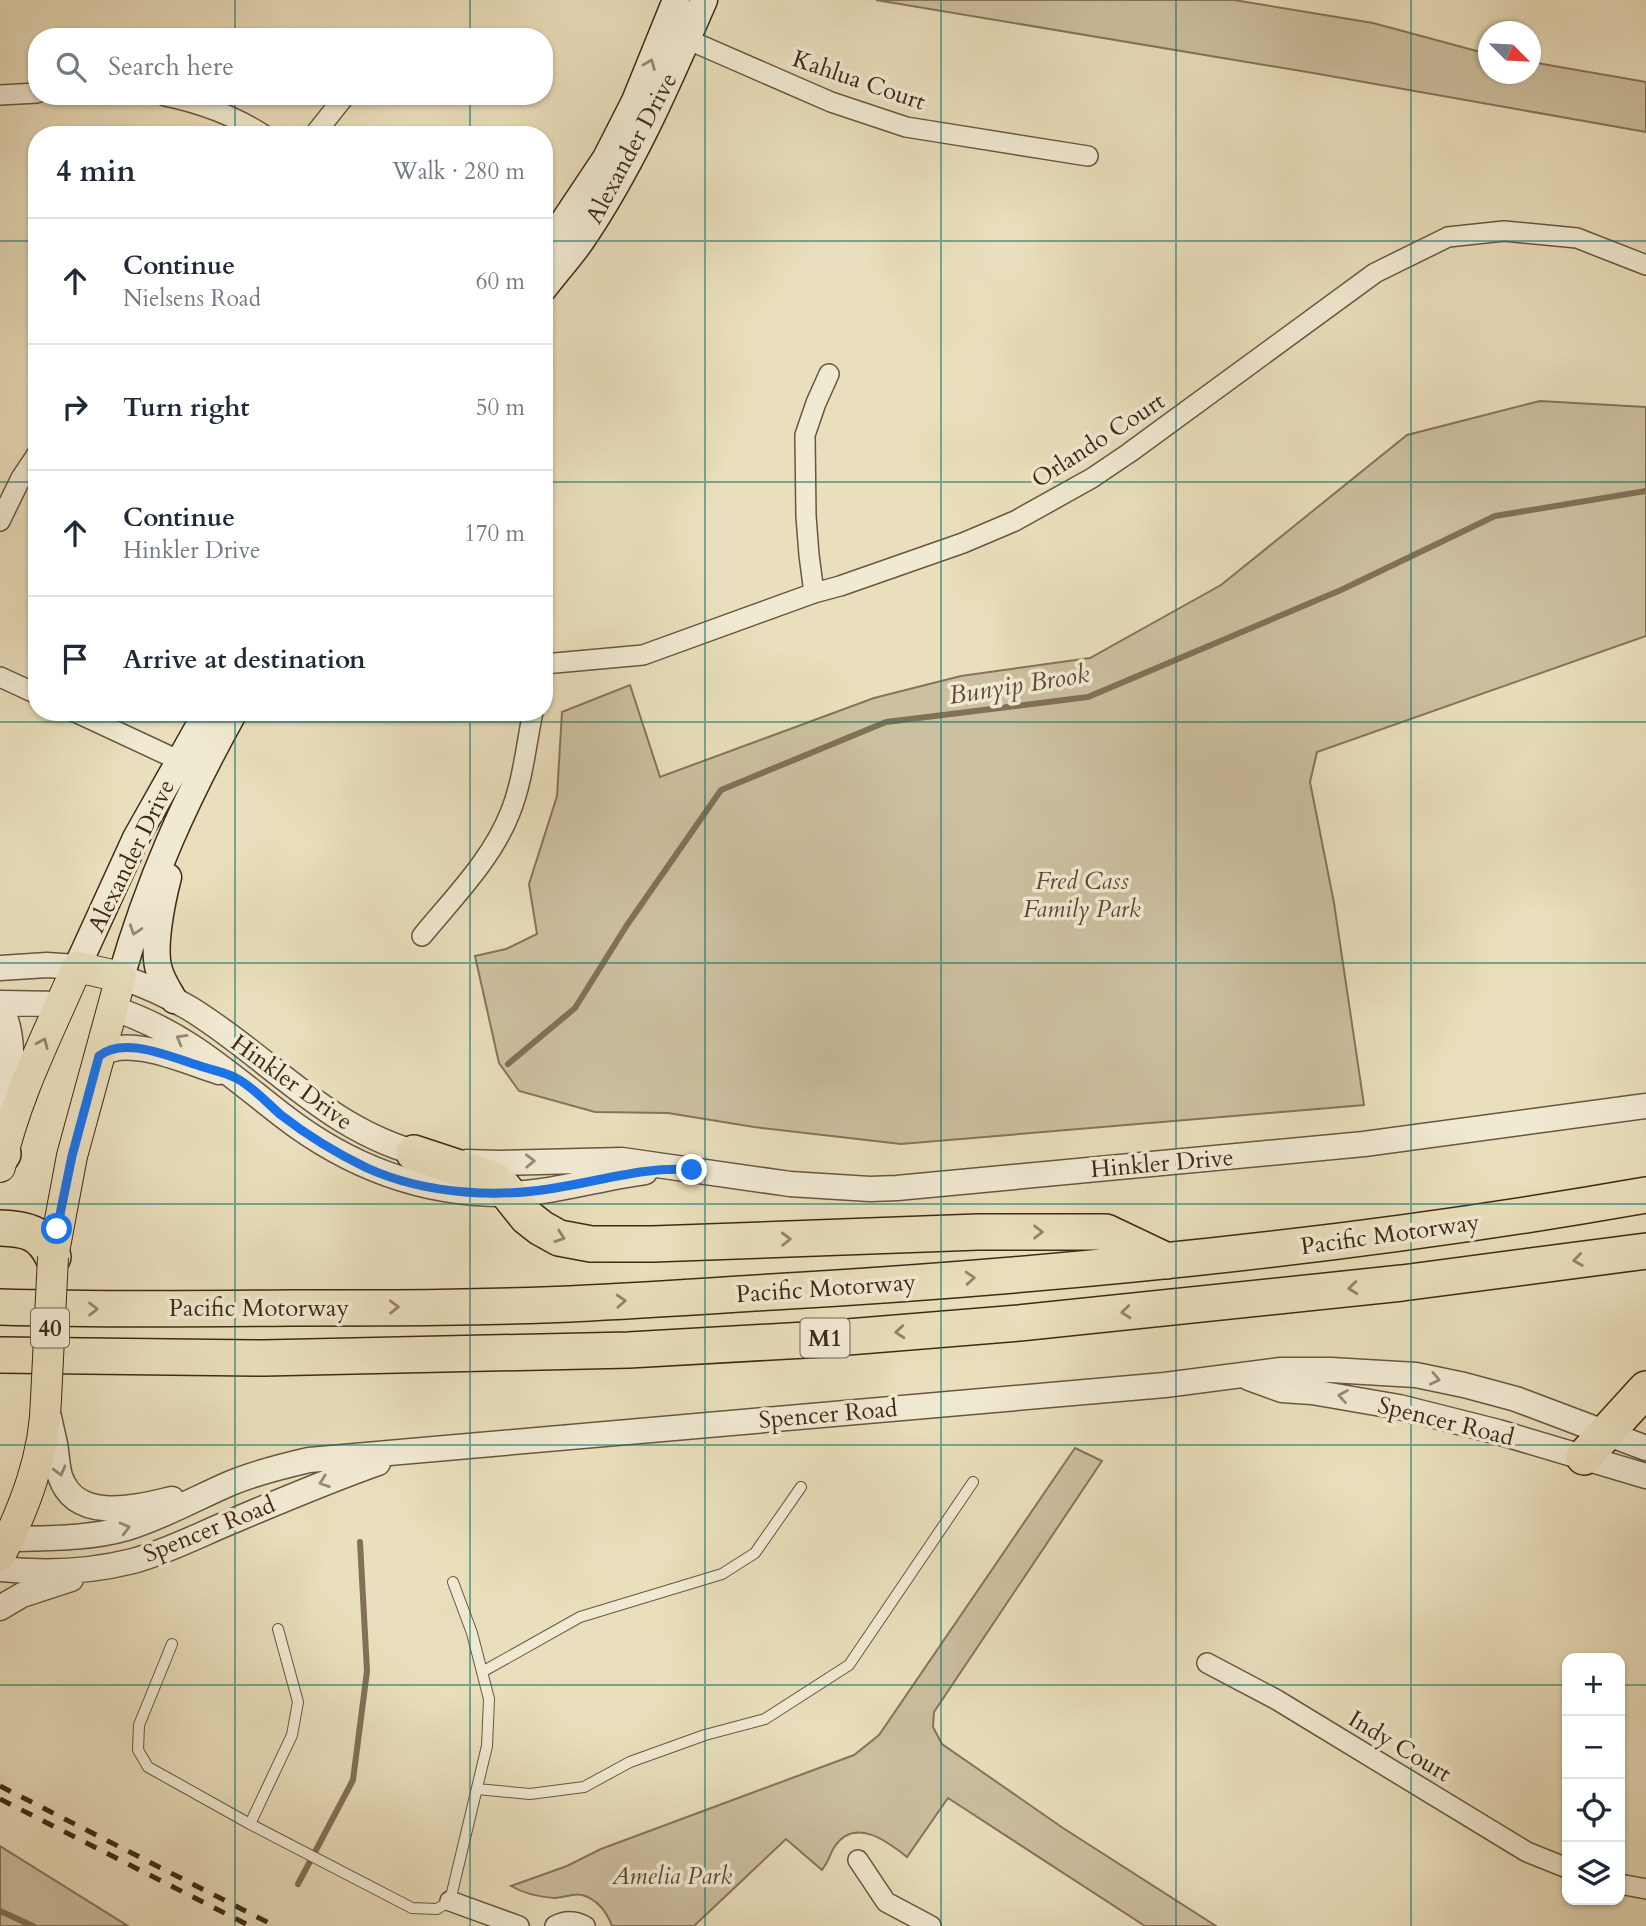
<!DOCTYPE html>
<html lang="en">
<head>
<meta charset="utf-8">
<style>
  :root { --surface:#fff; --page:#f6f6f7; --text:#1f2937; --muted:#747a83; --line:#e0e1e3 }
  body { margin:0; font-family:Cardo,serif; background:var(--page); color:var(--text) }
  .controls { position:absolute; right:21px; bottom:21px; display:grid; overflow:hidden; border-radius:14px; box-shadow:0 2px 5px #0004 }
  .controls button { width:63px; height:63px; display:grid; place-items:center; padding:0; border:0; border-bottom:2px solid var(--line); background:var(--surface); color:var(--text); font:35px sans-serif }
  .compass { position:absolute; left:1478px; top:21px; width:63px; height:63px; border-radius:50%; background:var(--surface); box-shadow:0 2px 5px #0004; rotate:114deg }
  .stop { position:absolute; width:21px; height:21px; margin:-16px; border:5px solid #1a73e8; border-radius:50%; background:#fff }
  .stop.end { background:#1a73e8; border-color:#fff; box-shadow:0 2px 7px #0008 }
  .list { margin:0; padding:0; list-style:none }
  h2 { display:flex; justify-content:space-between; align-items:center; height:91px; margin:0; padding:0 28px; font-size:30px }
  h2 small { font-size:23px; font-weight:400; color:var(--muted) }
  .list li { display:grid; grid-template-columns:46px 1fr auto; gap:21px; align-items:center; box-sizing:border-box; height:126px; padding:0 28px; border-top:2px solid var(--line) }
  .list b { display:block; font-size:26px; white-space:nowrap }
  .list p { margin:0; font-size:23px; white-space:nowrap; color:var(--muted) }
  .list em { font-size:23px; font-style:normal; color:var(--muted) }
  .icon { flex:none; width:38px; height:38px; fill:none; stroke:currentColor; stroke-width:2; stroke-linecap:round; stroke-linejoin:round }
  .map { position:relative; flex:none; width:1646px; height:1926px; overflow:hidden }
  .search { position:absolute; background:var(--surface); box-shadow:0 2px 5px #0004; left:28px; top:28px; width:525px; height:77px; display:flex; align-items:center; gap:18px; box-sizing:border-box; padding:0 24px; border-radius:28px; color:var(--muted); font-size:26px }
  .panel { position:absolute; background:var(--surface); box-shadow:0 2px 5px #0004; left:28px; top:126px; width:525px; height:595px; border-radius:28px }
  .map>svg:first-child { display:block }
  .green { fill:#cdc0a0; stroke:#86745b; stroke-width:2 }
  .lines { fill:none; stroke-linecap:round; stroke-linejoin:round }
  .stream { stroke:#827158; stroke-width:6 }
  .service-casing { stroke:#695640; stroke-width:12 }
  .minor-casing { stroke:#695640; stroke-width:22 }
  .tertiary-casing { stroke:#695640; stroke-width:27 }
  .secondary-casing { stroke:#3e2916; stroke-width:29 }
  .primary-casing { stroke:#3e2916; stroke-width:32 }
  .motorway-casing { stroke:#3e2916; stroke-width:38 }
  .service { stroke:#f1ead3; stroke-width:10 }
  .minor { stroke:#f1ead3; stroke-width:19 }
  .tertiary { stroke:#f1ead3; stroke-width:24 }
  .secondary { stroke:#f1ead3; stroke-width:26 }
  .primary { stroke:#eadfbc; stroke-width:30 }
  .motorway { stroke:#eadfbc; stroke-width:35 }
  .rail { stroke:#3e2916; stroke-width:5; stroke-dasharray:12 12; stroke-linecap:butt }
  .primary-bridge-casing { stroke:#3e2916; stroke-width:32; stroke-linecap:butt }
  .primary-bridge { stroke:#eadfbc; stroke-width:30 }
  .oneway { stroke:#988a74 }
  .oneway2 { stroke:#948469 }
  .route { stroke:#1a73e8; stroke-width:9 }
  .grid { fill:none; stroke:#0f766e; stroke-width:2; stroke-opacity:0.55 }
  .labels { text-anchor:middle; stroke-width:7; stroke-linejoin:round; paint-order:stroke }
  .shield { fill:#f1ead3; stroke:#74634f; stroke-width:2 }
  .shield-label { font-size:23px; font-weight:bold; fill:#3e2916 }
  .street-label { font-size:24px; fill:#3e2916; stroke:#f1ead3 }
  .park-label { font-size:24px; font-style:italic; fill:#5b4732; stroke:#f1ead3 }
  .water-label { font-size:26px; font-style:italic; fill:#604d37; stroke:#f1ead3 }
</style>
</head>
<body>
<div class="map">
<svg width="1646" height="1926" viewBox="0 0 1646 1926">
  <rect width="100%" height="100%" fill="#eadfbc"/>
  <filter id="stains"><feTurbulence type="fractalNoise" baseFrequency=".00286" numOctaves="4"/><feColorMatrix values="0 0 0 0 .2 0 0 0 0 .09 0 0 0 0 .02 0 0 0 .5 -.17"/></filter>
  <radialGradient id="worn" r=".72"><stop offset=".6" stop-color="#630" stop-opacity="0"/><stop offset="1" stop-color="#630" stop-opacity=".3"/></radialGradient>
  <path class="green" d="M876,0H1234L1373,23L1488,54V74H1530L1531,62L1646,82V132L1319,74Z
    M1540,401L1646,407V636L1317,752L1310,782L1334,903L1364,1105L901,1144L754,1127L668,1113L595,1112L519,1091L499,1063L475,956L506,949L537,934L529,884L557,796L562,712L630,685L660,777L874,698L961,676L1090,658L1221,585L1407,435Z
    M1075,1448L1102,1461L934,1712L933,1727L942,1744L1063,1828L1216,1926H1145L948,1798L907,1857C887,1841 855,1817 835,1846C829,1855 830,1860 822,1870L786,1839L694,1926H612C607,1912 597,1899 582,1895C573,1893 563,1898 554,1898C540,1897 523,1893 511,1886L567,1866L601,1849L854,1755L879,1735Z
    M0,1846L128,1926H0Z"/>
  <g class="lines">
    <path class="stream" d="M508,1064L575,1008L627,925L721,790L886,722L1088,697L1341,590L1495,516L1646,491
      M298,1884L353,1780L367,1671L360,1542
      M0,1911L33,1926"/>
    <g class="service-casing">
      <path id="service" d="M172,1644L139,1725L138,1750L148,1767L250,1824L412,1908L437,1909L450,1901L487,1746L489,1699L472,1633L453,1582
        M482,1672L580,1617L722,1574L755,1553L801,1487
        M477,1789L530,1794L584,1787L630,1762L705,1735L765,1719L849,1665L973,1482
        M250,1824L292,1735L298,1702L278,1629"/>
    </g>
    <g class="minor-casing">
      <path id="minor" d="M675,34L831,102L906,127L1088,156
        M0,95L37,93
        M165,96C199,103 235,116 264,135
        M314,135L345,96
        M0,521L21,478L37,454
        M814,593L809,555L806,516L805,435L816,403L829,374
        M544,664L643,655L814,593L840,586L963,543L1015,521L1092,478L1129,453L1375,273L1448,237L1504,231L1577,238L1646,265
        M0,677L37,694
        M75,712L191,766
        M422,936C454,897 492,859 510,813C523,781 526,745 533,712
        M1207,1663L1277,1700L1527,1852L1567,1868
        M858,1860L886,1902L931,1926
        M1620,1884L1646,1889
        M450,1901L519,1926
        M555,1926C565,1920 575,1921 585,1926"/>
    </g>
    <g class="tertiary-casing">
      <path id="tertiary" d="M0,968L47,965L77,967
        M121,977C144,985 167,995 189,1008C271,1058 329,1133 428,1156
        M0,1003L61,1004
        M0,1008C17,1032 10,1084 10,1114
        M112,1008C184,1032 224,1070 282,1115C349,1167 422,1195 508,1194C554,1193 599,1178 645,1172
        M99,1056C126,1033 189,1063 219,1072
        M467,1162L498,1163L622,1160L790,1184L870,1189L897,1188L1364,1144L1646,1106
        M1249,1378L1282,1390L1312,1392L1399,1407L1498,1432L1646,1476
        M49,1417C51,1426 53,1435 55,1444C57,1455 57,1466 60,1476C76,1524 137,1507 172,1499
        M9,1539C48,1538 89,1539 127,1528C163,1517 196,1498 231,1483C255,1473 283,1466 309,1460L1165,1385L1281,1370H1331L1416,1375L1464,1385L1516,1399L1646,1448
        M0,1569C45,1574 89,1572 133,1561C166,1552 197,1536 228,1523C278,1502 327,1481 378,1463
        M0,1608L22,1595L71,1579"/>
    </g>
    <g class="secondary-casing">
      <path id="secondary" d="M544,251L606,158L635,101L676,0
        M544,288C556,272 570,257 581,241C632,166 668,83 704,0
        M168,877C162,900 152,948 159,970C162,981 169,991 174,1000
        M77,967L136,838L207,712
        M121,977C149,880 185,800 234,712"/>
    </g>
    <g class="primary-casing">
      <path id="primary" d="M0,1167C15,1097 49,1032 77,967L121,977L72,1156L53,1257
        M0,1556C25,1507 45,1455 46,1399"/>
    </g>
    <g class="motorway-casing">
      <path id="motorway" d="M414,1153L493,1179L503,1187L527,1217L541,1228L559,1238L591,1244H653L978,1232H1106L1167,1261
        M0,1158L3,1154
        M0,1228C27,1229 41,1232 53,1257
        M0,1307C97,1310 194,1309 291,1308C390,1308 490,1308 589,1303C650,1300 711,1296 772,1292C1065,1275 1357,1246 1646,1195
        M0,1355L264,1358L629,1350L823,1339L1019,1323L1402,1283L1646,1251
        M1584,1457L1646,1389"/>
    </g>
    <use href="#service" class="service"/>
    <use href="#minor" class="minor"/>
    <use href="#tertiary" class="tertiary"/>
    <use href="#secondary" class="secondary"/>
    <use href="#primary" class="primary"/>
    <use href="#motorway" class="motorway"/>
    <path class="rail" d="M0,1786L275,1926
      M0,1799L250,1926"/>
    <g class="primary-bridge-casing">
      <path id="primary-bridge" d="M46,1399L53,1257"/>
    </g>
    <use href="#primary-bridge" class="primary-bridge"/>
  </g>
  <defs><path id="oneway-chevron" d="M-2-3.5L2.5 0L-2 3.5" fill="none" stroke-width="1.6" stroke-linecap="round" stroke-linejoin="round" transform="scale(1.75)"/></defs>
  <g class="oneway">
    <use href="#oneway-chevron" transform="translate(650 64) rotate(-68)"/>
    <use href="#oneway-chevron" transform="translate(135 930) rotate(108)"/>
    <use href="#oneway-chevron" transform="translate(181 1039) rotate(-150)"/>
    <use href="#oneway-chevron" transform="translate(530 1161) rotate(-1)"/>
    <use href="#oneway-chevron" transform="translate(1435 1379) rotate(12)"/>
    <use href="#oneway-chevron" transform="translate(1343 1396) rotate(-171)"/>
    <use href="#oneway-chevron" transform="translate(60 1471) rotate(75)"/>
    <use href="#oneway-chevron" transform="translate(324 1482) rotate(160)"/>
    <use href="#oneway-chevron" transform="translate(125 1528) rotate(-15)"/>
  </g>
  <g class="oneway2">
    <use href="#oneway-chevron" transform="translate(43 1043) rotate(-66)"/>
    <use href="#oneway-chevron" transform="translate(1038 1232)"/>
    <use href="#oneway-chevron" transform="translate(560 1237) rotate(19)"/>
    <use href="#oneway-chevron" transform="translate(786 1239) rotate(-2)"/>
    <use href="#oneway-chevron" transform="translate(1578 1260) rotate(172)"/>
    <use href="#oneway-chevron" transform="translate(970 1278) rotate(-4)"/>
    <use href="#oneway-chevron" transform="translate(1353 1288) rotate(174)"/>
    <use href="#oneway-chevron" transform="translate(621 1301) rotate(-3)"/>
    <use href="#oneway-chevron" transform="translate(394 1307) rotate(-1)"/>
    <use href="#oneway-chevron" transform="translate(93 1309)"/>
    <use href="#oneway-chevron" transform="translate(1126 1312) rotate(174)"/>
    <use href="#oneway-chevron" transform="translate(900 1332) rotate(175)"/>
  </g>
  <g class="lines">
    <path class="route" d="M57,1229L72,1156L99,1056C124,1035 173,1058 200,1066C212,1070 225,1072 236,1078C252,1086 267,1103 281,1115C308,1136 336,1153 367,1168C427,1195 502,1199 566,1186C607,1179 650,1166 692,1170"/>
  </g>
  <path class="grid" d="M235,0V37M470,0V37M705,0V1926M941,0V1926M1176,0V1926M1411,0V1926M235,96V135M470,96V135M0,241H37M544,241H1646M0,482H37M544,482H1646M235,712V1926M470,712V1926M0,722H1646M0,963H1646M0,1204H1646M0,1445H1646M0,1685H1567M1620,1685H1646"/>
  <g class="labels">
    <g class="shield">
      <rect x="31" y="1308.5" width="38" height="39" rx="5"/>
      <rect x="800.5" y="1318.5" width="49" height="39" rx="5"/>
    </g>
    <g class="shield-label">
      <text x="50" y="1336">40</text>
      <text x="825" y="1346">M1</text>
    </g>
    <g class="street-label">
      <text transform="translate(859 80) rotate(19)" y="8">Kahlua Court</text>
      <text transform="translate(631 148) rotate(-62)" y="8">Alexander Drive</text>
      <text transform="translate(1098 440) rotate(-33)" y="8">Orlando Court</text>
      <text transform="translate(131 856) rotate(-64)" y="8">Alexander Drive</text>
      <text transform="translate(292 1082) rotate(36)" y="8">Hinkler Drive</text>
      <text transform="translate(1162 1163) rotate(-5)" y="8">Hinkler Drive</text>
      <text transform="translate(1390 1234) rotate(-8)" y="8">Pacific Motorway</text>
      <text transform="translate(826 1288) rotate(-4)" y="8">Pacific Motorway</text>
      <text x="259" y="1316">Pacific Motorway</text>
      <text transform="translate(828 1414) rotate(-5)" y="8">Spencer Road</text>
      <text transform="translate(1446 1421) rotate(14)" y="8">Spencer Road</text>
      <text transform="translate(209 1529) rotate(-22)" y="8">Spencer Road</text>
      <text transform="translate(1400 1746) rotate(31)" y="8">Indy Court</text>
    </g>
    <g class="park-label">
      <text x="1082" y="889">Fred Cass<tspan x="1082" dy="28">Family Park</tspan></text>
      <text x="672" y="1884">Amelia Park</text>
    </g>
    <g class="water-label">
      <text transform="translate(1019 684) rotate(-9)" y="9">Bunyip Brook</text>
    </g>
  </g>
  <rect width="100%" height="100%" filter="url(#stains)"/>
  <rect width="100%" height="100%" fill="url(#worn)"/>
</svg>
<div class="controls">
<button>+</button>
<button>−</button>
<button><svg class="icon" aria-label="locate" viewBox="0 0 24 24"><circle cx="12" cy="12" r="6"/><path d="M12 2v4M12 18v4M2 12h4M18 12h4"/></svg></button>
<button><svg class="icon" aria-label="layers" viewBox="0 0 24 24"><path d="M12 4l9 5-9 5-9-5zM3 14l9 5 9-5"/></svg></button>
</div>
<svg class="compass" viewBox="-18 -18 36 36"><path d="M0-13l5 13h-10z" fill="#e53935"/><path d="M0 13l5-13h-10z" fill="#747a83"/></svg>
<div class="stop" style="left:57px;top:1229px"></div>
<div class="stop end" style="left:692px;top:1170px"></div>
<div class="search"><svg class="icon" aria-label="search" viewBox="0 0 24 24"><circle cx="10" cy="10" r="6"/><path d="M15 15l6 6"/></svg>Search here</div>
<section class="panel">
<h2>4 min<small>Walk · 280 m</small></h2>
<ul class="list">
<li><svg class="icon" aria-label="ahead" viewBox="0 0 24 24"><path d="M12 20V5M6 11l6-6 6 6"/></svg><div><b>Continue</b><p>Nielsens Road</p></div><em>60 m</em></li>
<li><svg class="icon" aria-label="right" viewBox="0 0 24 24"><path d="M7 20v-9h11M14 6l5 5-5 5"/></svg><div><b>Turn right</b></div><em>50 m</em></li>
<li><svg class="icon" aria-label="ahead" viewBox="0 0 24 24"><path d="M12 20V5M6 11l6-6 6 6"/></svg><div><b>Continue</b><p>Hinkler Drive</p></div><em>170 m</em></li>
<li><svg class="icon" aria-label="arrive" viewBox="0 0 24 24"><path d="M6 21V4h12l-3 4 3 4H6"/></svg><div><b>Arrive at destination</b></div></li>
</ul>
</section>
</div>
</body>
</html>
